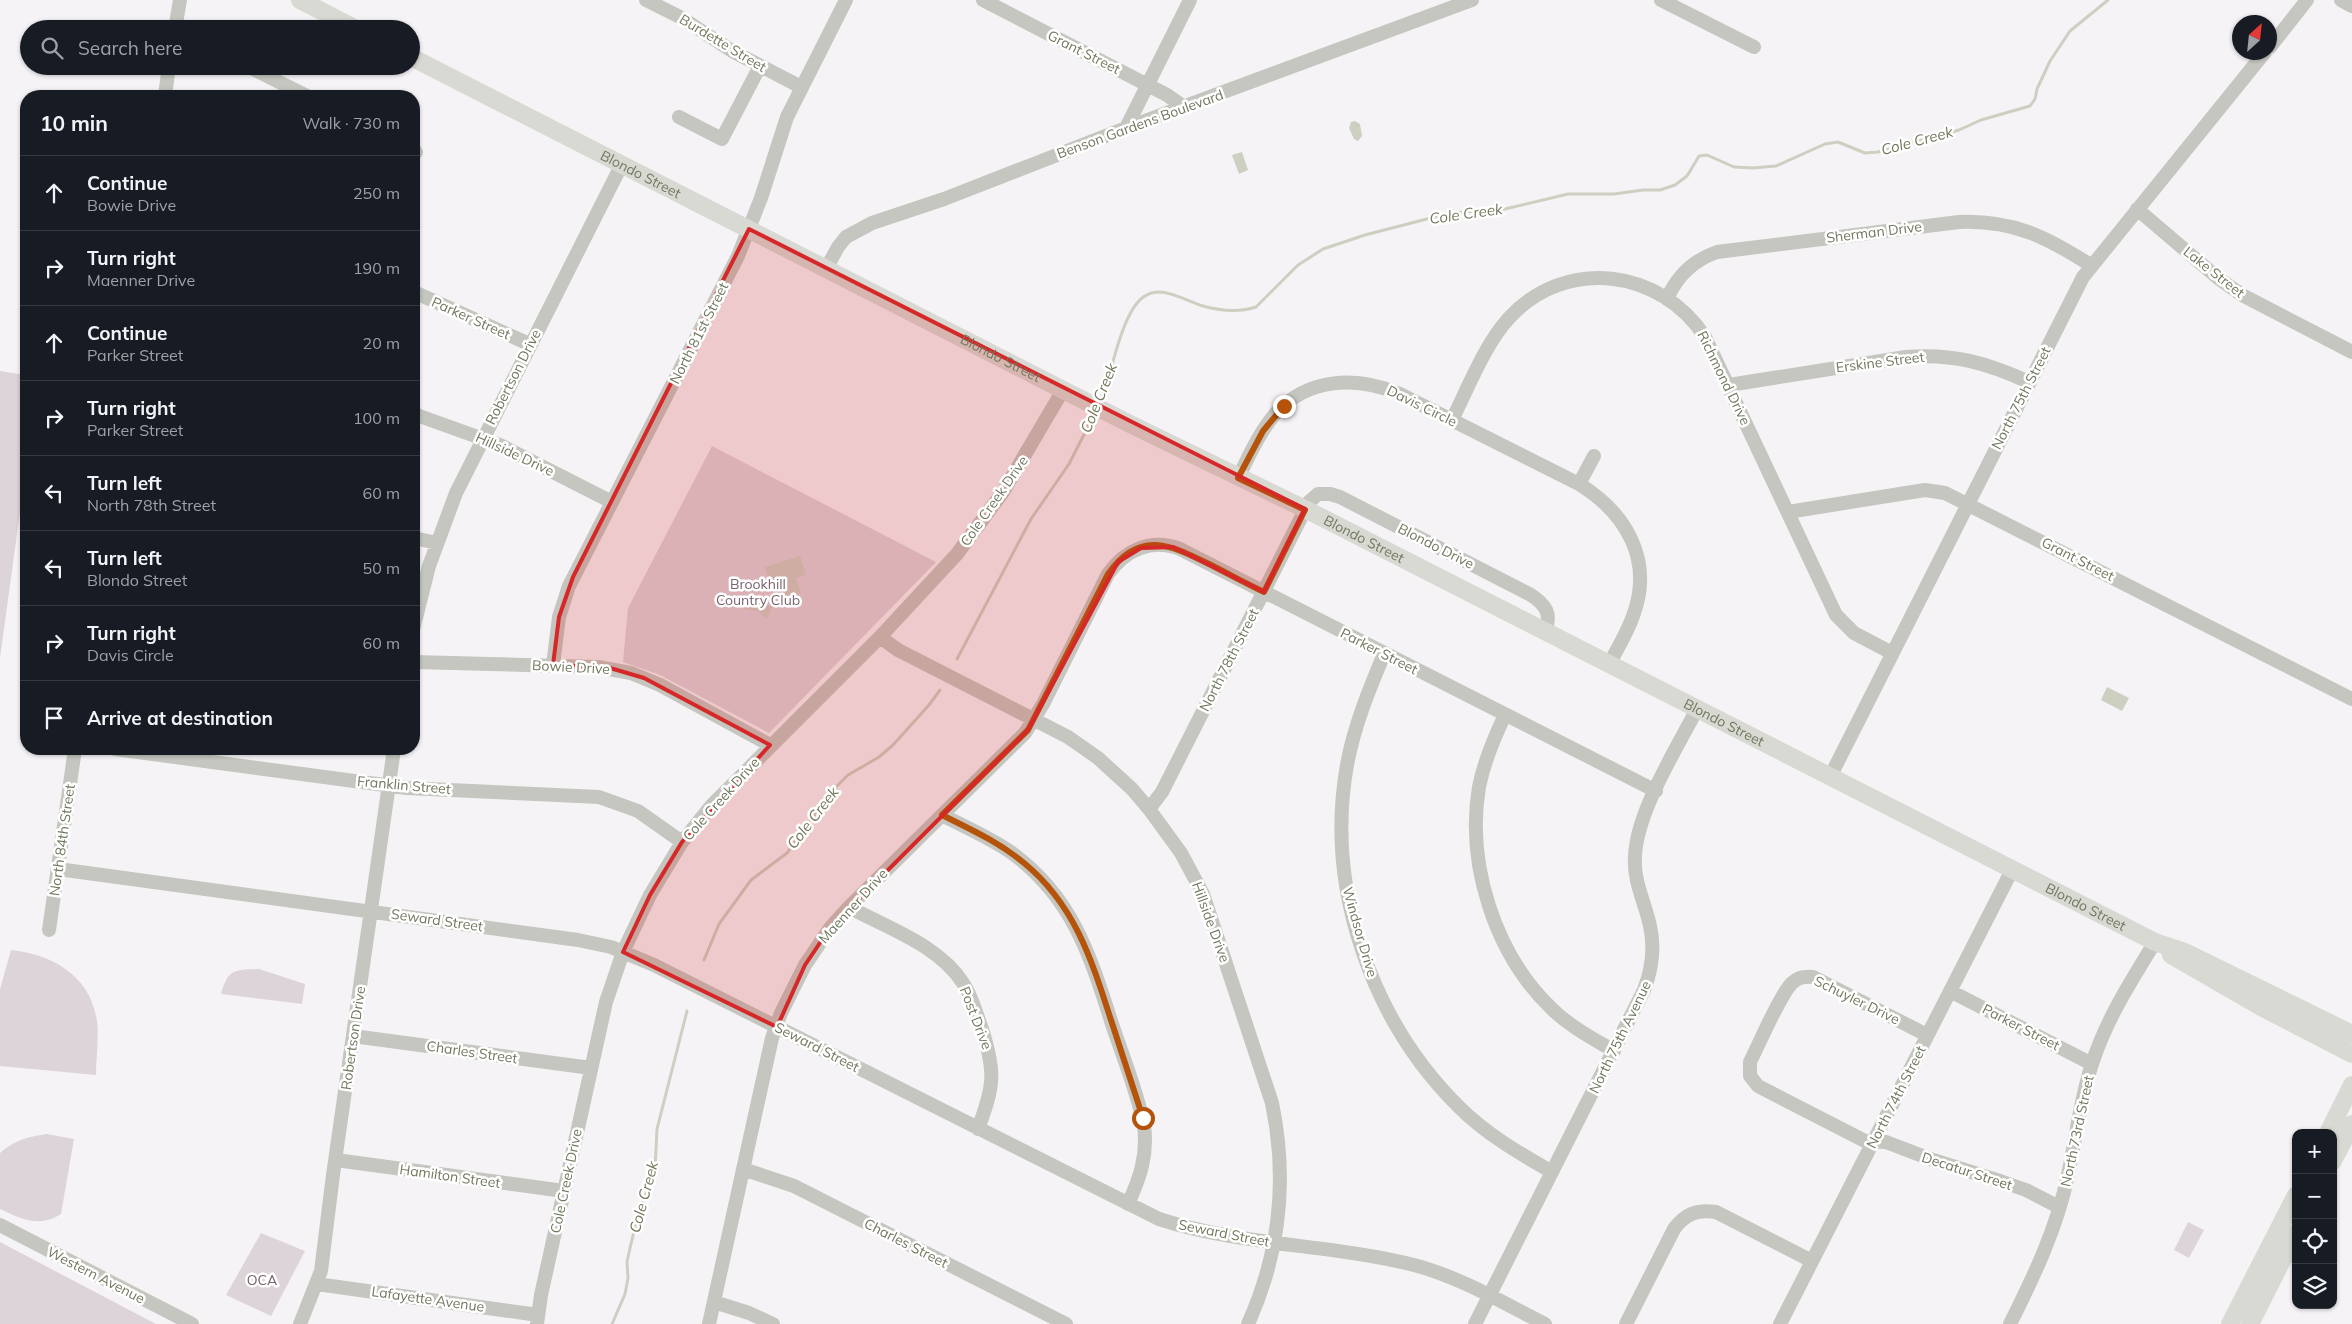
<!DOCTYPE html>
<html lang="en">
<head>
<meta charset="utf-8">
<style>
  :root { --surface:#171b24; --page:#242831; --text:#f1f3f6; --muted:#9ea1a6; --line:#363941 }
  body { margin:0; font-family:Mulish,sans-serif; background:var(--page); color:var(--text) }
  .controls { position:absolute; right:15px; bottom:15px; display:grid; overflow:hidden; border-radius:10px; box-shadow:0 1px 4px #0004 }
  .controls button { width:45px; height:45px; display:grid; place-items:center; padding:0; border:0; border-bottom:1px solid var(--line); background:var(--surface); color:var(--text); font:25px sans-serif }
  .compass { position:absolute; left:2232px; top:15px; width:45px; height:45px; border-radius:50%; background:var(--surface); box-shadow:0 1px 4px #0004; rotate:27deg }
  .stop { position:absolute; width:15px; height:15px; margin:-11px; border:4px solid #b45309; border-radius:50%; background:#fff }
  .stop.end { background:#b45309; border-color:#fff; box-shadow:0 1px 5px #0008 }
  .list { margin:0; padding:0; list-style:none }
  h2 { display:flex; justify-content:space-between; align-items:center; height:65px; margin:0; padding:0 20px; font-size:21px }
  h2 small { font-size:16px; font-weight:400; color:var(--muted) }
  .list li { display:grid; grid-template-columns:32px 1fr auto; gap:15px; align-items:center; box-sizing:border-box; height:75px; padding:0 20px; border-top:1px solid var(--line) }
  .list b { display:block; font-size:19px; white-space:nowrap }
  .list p { margin:0; font-size:16px; white-space:nowrap; color:var(--muted) }
  .list em { font-size:16px; font-style:normal; color:var(--muted) }
  .icon { flex:none; width:28px; height:28px; fill:none; stroke:currentColor; stroke-width:2; stroke-linecap:round; stroke-linejoin:round }
  .map { position:relative; flex:none; width:2352px; height:1324px; overflow:hidden }
  .search { position:absolute; background:var(--surface); box-shadow:0 1px 4px #0004; left:20px; top:20px; width:400px; height:55px; display:flex; align-items:center; gap:12px; box-sizing:border-box; padding:0 18px; border-radius:28px; color:var(--muted); font-size:19px }
  .panel { position:absolute; background:var(--surface); box-shadow:0 1px 4px #0004; left:20px; top:90px; width:400px; height:665px; border-radius:20px }
  .map>svg:first-child { display:block }
  .green { fill:#ddd4da }
  .water { fill:#cdcfc1 }
  .lines { fill:none; stroke-linecap:round; stroke-linejoin:round }
  .stream { stroke:#cdcfc1; stroke-width:3 }
  .minor { stroke:#c4c6bf; stroke-width:14 }
  .major { stroke:#d7d9d2; stroke-width:18 }
  .route { stroke:#b45309; stroke-width:6 }
  .marked { fill:#d62828; fill-opacity:0.2; stroke:#d62828; stroke-width:4; stroke-linejoin:round }
  .labels { text-anchor:middle; stroke-width:5; stroke-linejoin:round; paint-order:stroke }
  .street-label { font-size:14px; fill:#70785e; stroke:#fff }
  .park-label { font-size:14px; fill:#7a646d; stroke:#fff }
  .water-label { font-size:15px; font-style:italic; fill:#76785d; stroke:#fff }
</style>
</head>
<body>
<div class="map">
<svg width="2352" height="1324" viewBox="0 0 2352 1324">
  <rect width="100%" height="100%" fill="#f6f3f6"/>
  <path class="green" d="M0,371L26,375V469L0,658Z
    M712,446L936,562L769,733L660,675L623,662L628,608Z
    M11,950C53,955 90,975 97,1021C99,1038 96,1058 96,1075L0,1066V989Z
    M259,969L305,984L302,1004L221,994C228,969 234,970 259,969Z
    M47,1134L74,1139L61,1214C40,1228 21,1219 0,1209V1153C13,1141 29,1136 47,1134Z
    M2188,1222L2204,1230L2189,1258L2174,1250Z
    M261,1233L305,1251L271,1316L226,1295Z
    M0,1242L156,1324H0Z"/>
  <path class="water" d="M1355,121L1360,124L1362,136L1358,141L1354,139L1349,128L1351,122Z
    M1242,152L1248,170L1239,174L1232,155Z
    M800,556L806,575L796,578L801,593L783,598L779,582L770,585L765,567Z
    M750,593L761,605L772,606L767,619L758,611L744,609Z
    M2107,687L2129,698L2122,711L2101,700Z"/>
  <g class="lines">
    <path class="stream" d="M1099,403C1112,375 1115,343 1129,316C1148,276 1173,296 1203,306C1221,311 1238,313 1256,307L1298,265L1323,249L1365,235L1450,213L1505,209L1568,194H1614L1643,190H1660L1675,185L1687,176L1699,156L1707,155L1734,167L1753,168L1776,166L1825,144L1838,142L1865,153L1878,152L1959,130L1981,120L2030,106L2035,99L2037,89L2050,61L2070,31L2108,0
      M957,659L1031,519L1069,464L1095,413
      M704,960L719,924L751,880L787,853L832,791L848,775L879,757L893,745L929,705L940,690
      M612,1324L625,1294L628,1278L627,1262L630,1248L638,1215L655,1169L657,1129L687,1011"/>
    <path class="minor" d="M646,0L682,18L732,51L801,87
      M983,0L1167,95L1184,107
      M1661,0L1754,47
      M2341,0L2352,6
      M175,29L180,0
      M2270,47L2307,0
      M247,66L307,96
      M165,96L169,66
      M679,117L722,139L760,66
      M1126,128L1190,0
      M414,150L416,152
      M2137,209L2218,278L2242,295L2352,352
      M826,269L838,247L846,237L872,223L944,199L1126,128L1472,0
      M414,292L529,344
      M1667,299C1677,276 1694,260 1717,252L1959,222C2014,220 2047,237 2092,266
      M1729,385L1906,357C1953,353 1987,363 2029,382
      M414,414L500,445L612,502
      M1452,420C1468,388 1485,344 1509,318C1566,256 1661,269 1705,337L1836,615L1854,633L1892,653
      M1238,478C1249,456 1259,433 1275,414C1308,377 1357,376 1400,394L1579,484C1626,513 1654,560 1633,616C1627,633 1618,648 1609,664
      M1579,484L1594,456
      M1788,512L1925,490L1945,493L2352,699
      M414,538L437,543
      M414,626L429,566L456,493L622,164
      M880,637L898,650L1068,737L1098,758L1132,789L1149,809L1181,853L1203,894L1272,1103C1288,1180 1280,1253 1248,1324
      M1384,654C1369,690 1354,726 1347,765C1325,887 1371,1020 1459,1107C1486,1134 1519,1153 1552,1172
      M414,662L598,667L631,673L660,685L770,745
      M553,665L559,617L569,586L738,256L761,198L787,117L846,0
      M1505,715C1494,738 1484,762 1479,787C1466,864 1495,954 1551,1008C1569,1026 1592,1038 1614,1051
      M115,749L407,788L599,797L638,811L682,842
      M1830,777L2083,277L2265,52
      M1149,809L1162,792L1309,502L1318,494H1330L1340,497L1531,595C1546,605 1552,614 1545,631
      M942,815C965,827 991,838 1012,853C1073,898 1090,955 1112,1024C1123,1057 1137,1091 1144,1125C1148,1155 1140,1178 1128,1204
      M58,869L578,940L611,947L654,965L1159,1219C1242,1246 1330,1244 1414,1265C1460,1277 1503,1303 1545,1324
      M849,907C887,928 939,945 963,983C972,996 976,1013 982,1029C996,1073 994,1086 978,1129
      M49,930L75,749
      M1950,991L2092,1064
      M1927,1035L1813,977C1805,976 1798,977 1792,983C1780,995 1759,1044 1750,1062V1076L1758,1086L1865,1141L1886,1142L1933,1160L2000,1181L2026,1190L2059,1207
      M353,1036L591,1068
      M336,1160L564,1191
      M743,1169L794,1186L1066,1324
      M0,1225L192,1324
      M317,1284L538,1315
      M714,1302L749,1313L773,1324
      M300,1324L321,1271L333,1175L394,749
      M537,1324L541,1295L606,1002L623,952L650,895L682,842L712,805L880,637L957,554L1003,492L1063,390
      M709,1324L772,1038L781,1013L805,965L830,928L849,907L1025,733L1043,704L1108,574C1125,550 1151,538 1180,549L1656,791
      M1475,1324L1644,990C1652,969 1655,948 1650,926C1645,902 1633,881 1635,856C1637,811 1676,750 1697,709
      M1626,1324L1674,1229C1685,1214 1697,1209 1716,1212L1812,1261
      M1780,1324L2012,870
      M2010,1324C2034,1276 2057,1228 2068,1175C2076,1138 2080,1100 2092,1064C2106,1020 2131,981 2155,942"/>
    <g class="major">
      <path d="M300,0L356,29"/>
      <path id="s1" d="M411,57L1130,424L1305,509L2155,942L2185,952L2352,1034"/>
      <path d="M2171,955L2261,1007L2352,1054"/>
      <path d="M2328,1133L2352,1085"/>
      <path d="M2333,1161L2352,1124"/>
      <path d="M2230,1324L2296,1195"/>
      <path d="M2250,1324L2296,1233"/>
    </g>
  </g>
  <g class="lines">
    <path class="route" d="M1143,1118C1132,1085 1121,1051 1110,1017C1091,958 1074,904 1024,863C999,842 970,829 942,815L1028,730L1108,574C1139,530 1169,544 1209,564C1227,573 1245,583 1264,592L1305,510L1238,478L1263,431L1284,406"/>
  </g>
  <path class="marked" d="M749,229L1305,509L1264,592L1173,547L1141,548L1118,562L1028,730L830,928L805,965L777,1027L623,952L650,895L682,842L770,745L644,678L610,668L553,665L559,617L573,577Z"/>
  <g class="labels">
    <g class="street-label">
      <text transform="translate(723 43) rotate(31)" y="5">Burdette Street</text>
      <text transform="translate(1084 52) rotate(27)" y="5">Grant Street</text>
      <text transform="translate(1140 124) rotate(-20)" y="5">Benson Gardens Boulevard</text>
      <text dy="5" stroke="none"><textPath href="#s1" startOffset="258">Blondo Street</textPath></text>
      <text transform="translate(1874 232) rotate(-7)" y="5">Sherman Drive</text>
      <text transform="translate(2214 272) rotate(38)" y="5">Lake Street</text>
      <text transform="translate(471 318) rotate(24)" y="5">Parker Street</text>
      <text transform="translate(699 333) rotate(-63)" y="5">North 81st Street</text>
      <text dy="5" stroke="none"><textPath href="#s1" startOffset="662">Blondo Street</textPath></text>
      <text transform="translate(1880 362) rotate(-7)" y="5">Erskine Street</text>
      <text transform="translate(513 377) rotate(-63)" y="5">Robertson Drive</text>
      <text transform="translate(1724 378) rotate(64)" y="5">Richmond Drive</text>
      <text transform="translate(2021 398) rotate(-63)" y="5">North 75th Street</text>
      <text transform="translate(1422 406) rotate(26)" y="5">Davis Circle</text>
      <text transform="translate(515 454) rotate(25)" y="5">Hillside Drive</text>
      <text transform="translate(994 501) rotate(-55)" y="5">Cole Creek Drive</text>
      <text dy="5" stroke="none"><textPath href="#s1" startOffset="1068">Blondo Street</textPath></text>
      <text transform="translate(1436 546) rotate(27)" y="5">Blondo Drive</text>
      <text transform="translate(2078 559) rotate(27)" y="5">Grant Street</text>
      <text transform="translate(1379 651) rotate(27)" y="5">Parker Street</text>
      <text transform="translate(1229 660) rotate(-63)" y="5">North 78th Street</text>
      <text transform="translate(571 667) rotate(3)" y="5">Bowie Drive</text>
      <text dy="5" stroke="none"><textPath href="#s1" startOffset="1472">Blondo Street</textPath></text>
      <text transform="translate(404 785) rotate(5)" y="5">Franklin Street</text>
      <text transform="translate(721 799) rotate(-48)" y="5">Cole Creek Drive</text>
      <text transform="translate(62 840) rotate(-82)" y="5">North 84th Street</text>
      <text transform="translate(853 906) rotate(-48)" y="5">Maenner Drive</text>
      <text dy="5" stroke="none"><textPath href="#s1" startOffset="1878">Blondo Street</textPath></text>
      <text transform="translate(437 920) rotate(8)" y="5">Seward Street</text>
      <text transform="translate(1211 922) rotate(70)" y="5">Hillside Drive</text>
      <text transform="translate(1360 932) rotate(74)" y="5">Windsor Drive</text>
      <text transform="translate(1857 1000) rotate(26)" y="5">Schuyler Drive</text>
      <text transform="translate(976 1018) rotate(69)" y="5">Post Drive</text>
      <text transform="translate(2021 1027) rotate(27)" y="5">Parker Street</text>
      <text transform="translate(1620 1037) rotate(-64)" y="5">North 75th Avenue</text>
      <text transform="translate(353 1038) rotate(-82)" y="5">Robertson Drive</text>
      <text transform="translate(817 1047) rotate(27)" y="5">Seward Street</text>
      <text transform="translate(472 1052) rotate(8)" y="5">Charles Street</text>
      <text transform="translate(1896 1097) rotate(-63)" y="5">North 74th Street</text>
      <text transform="translate(2077 1131) rotate(-78)" y="5">North 73rd Street</text>
      <text transform="translate(1967 1171) rotate(18)" y="5">Decatur Street</text>
      <text transform="translate(450 1176) rotate(8)" y="5">Hamilton Street</text>
      <text transform="translate(566 1181) rotate(-78)" y="5">Cole Creek Drive</text>
      <text transform="translate(1224 1233) rotate(11)" y="5">Seward Street</text>
      <text transform="translate(906 1243) rotate(27)" y="5">Charles Street</text>
      <text transform="translate(96 1275) rotate(27)" y="5">Western Avenue</text>
      <text transform="translate(428 1299) rotate(8)" y="5">Lafayette Avenue</text>
    </g>
    <g class="park-label">
      <text x="758" y="589">Brookhill<tspan x="758" dy="16">Country Club</tspan></text>
      <text x="262" y="1285">OCA</text>
    </g>
    <g class="water-label">
      <text transform="translate(1917 141) rotate(-15)" y="5">Cole Creek</text>
      <text transform="translate(1466 214) rotate(-8)" y="5">Cole Creek</text>
      <text transform="translate(1099 398) rotate(-68)" y="5">Cole Creek</text>
      <text transform="translate(813 818) rotate(-52)" y="5">Cole Creek</text>
      <text transform="translate(644 1197) rotate(-75)" y="5">Cole Creek</text>
    </g>
  </g>
</svg>
<div class="controls">
<button>+</button>
<button>−</button>
<button><svg class="icon" aria-label="locate" viewBox="0 0 24 24"><circle cx="12" cy="12" r="6"/><path d="M12 2v4M12 18v4M2 12h4M18 12h4"/></svg></button>
<button><svg class="icon" aria-label="layers" viewBox="0 0 24 24"><path d="M12 4l9 5-9 5-9-5zM3 14l9 5 9-5"/></svg></button>
</div>
<svg class="compass" viewBox="-18 -18 36 36"><path d="M0-13l5 13h-10z" fill="#e53935"/><path d="M0 13l5-13h-10z" fill="#9ea1a6"/></svg>
<div class="stop" style="left:1143px;top:1118px"></div>
<div class="stop end" style="left:1284px;top:406px"></div>
<div class="search"><svg class="icon" aria-label="search" viewBox="0 0 24 24"><circle cx="10" cy="10" r="6"/><path d="M15 15l6 6"/></svg>Search here</div>
<section class="panel">
<h2>10 min<small>Walk · 730 m</small></h2>
<ul class="list">
<li><svg class="icon" aria-label="ahead" viewBox="0 0 24 24"><path d="M12 20V5M6 11l6-6 6 6"/></svg><div><b>Continue</b><p>Bowie Drive</p></div><em>250 m</em></li>
<li><svg class="icon" aria-label="right" viewBox="0 0 24 24"><path d="M7 20v-9h11M14 6l5 5-5 5"/></svg><div><b>Turn right</b><p>Maenner Drive</p></div><em>190 m</em></li>
<li><svg class="icon" aria-label="ahead" viewBox="0 0 24 24"><path d="M12 20V5M6 11l6-6 6 6"/></svg><div><b>Continue</b><p>Parker Street</p></div><em>20 m</em></li>
<li><svg class="icon" aria-label="right" viewBox="0 0 24 24"><path d="M7 20v-9h11M14 6l5 5-5 5"/></svg><div><b>Turn right</b><p>Parker Street</p></div><em>100 m</em></li>
<li><svg class="icon" aria-label="left" viewBox="0 0 24 24"><path d="M17 20v-9H6M10 6l-5 5 5 5"/></svg><div><b>Turn left</b><p>North 78th Street</p></div><em>60 m</em></li>
<li><svg class="icon" aria-label="left" viewBox="0 0 24 24"><path d="M17 20v-9H6M10 6l-5 5 5 5"/></svg><div><b>Turn left</b><p>Blondo Street</p></div><em>50 m</em></li>
<li><svg class="icon" aria-label="right" viewBox="0 0 24 24"><path d="M7 20v-9h11M14 6l5 5-5 5"/></svg><div><b>Turn right</b><p>Davis Circle</p></div><em>60 m</em></li>
<li><svg class="icon" aria-label="arrive" viewBox="0 0 24 24"><path d="M6 21V4h12l-3 4 3 4H6"/></svg><div><b>Arrive at destination</b></div></li>
</ul>
</section>
</div>
</body>
</html>
